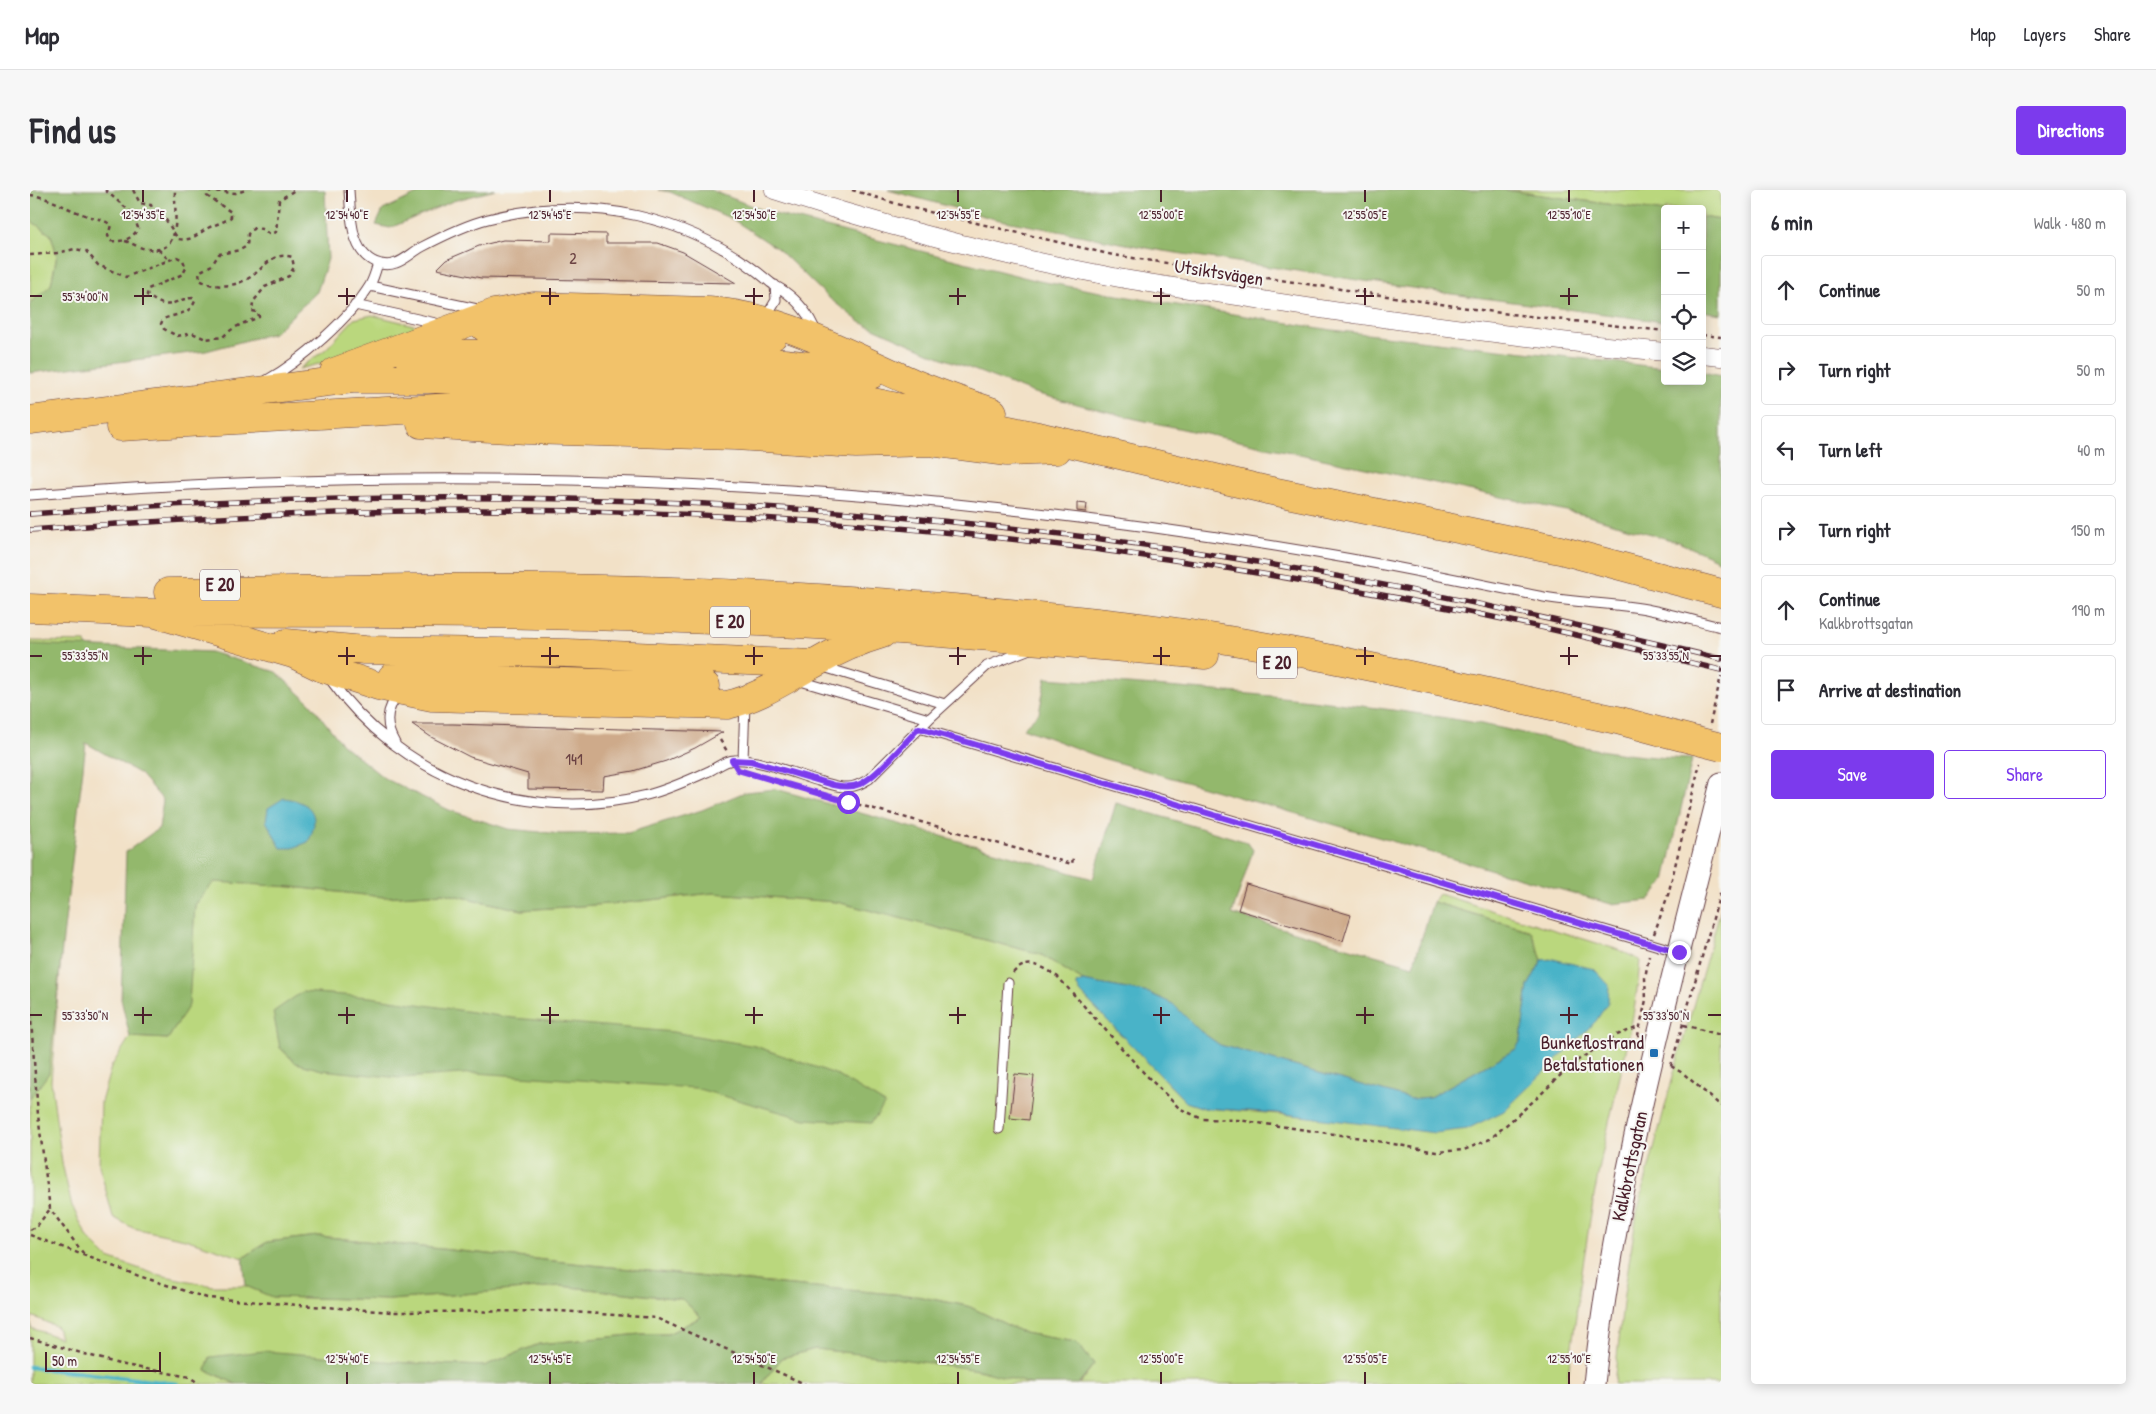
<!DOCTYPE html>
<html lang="en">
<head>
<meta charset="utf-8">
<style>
  :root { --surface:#fff; --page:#f7f7f7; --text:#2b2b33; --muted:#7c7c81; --line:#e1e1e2; --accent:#7c3aed }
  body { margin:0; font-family:"Patrick Hand",sans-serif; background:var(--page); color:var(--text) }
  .controls { position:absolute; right:15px; top:15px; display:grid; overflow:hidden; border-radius:5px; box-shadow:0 2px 12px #0003 }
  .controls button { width:45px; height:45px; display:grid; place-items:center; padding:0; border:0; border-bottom:1px solid var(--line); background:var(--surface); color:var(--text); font:25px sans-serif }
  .scale { position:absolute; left:15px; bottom:12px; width:116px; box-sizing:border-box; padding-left:5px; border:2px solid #4a1f2b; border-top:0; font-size:14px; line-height:18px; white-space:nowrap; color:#4a1f2b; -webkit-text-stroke:4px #f6f6f2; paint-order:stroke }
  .stop { position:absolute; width:15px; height:15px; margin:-11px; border:4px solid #7c3aed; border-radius:50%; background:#fff }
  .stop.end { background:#7c3aed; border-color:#fff; box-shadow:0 1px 5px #0008 }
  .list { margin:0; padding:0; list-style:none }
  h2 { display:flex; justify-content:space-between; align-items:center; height:65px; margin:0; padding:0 20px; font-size:21px }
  h2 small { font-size:16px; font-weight:400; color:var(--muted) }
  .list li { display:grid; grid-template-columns:32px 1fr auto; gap:15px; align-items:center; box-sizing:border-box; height:70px; margin:0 10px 10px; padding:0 10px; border:1px solid var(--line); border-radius:5px }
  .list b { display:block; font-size:19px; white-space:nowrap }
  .list p { margin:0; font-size:16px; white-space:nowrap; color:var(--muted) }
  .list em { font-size:16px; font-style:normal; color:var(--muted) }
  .actions { display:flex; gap:10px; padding:15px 20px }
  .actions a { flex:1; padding:11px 0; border:1px solid var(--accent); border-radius:5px; text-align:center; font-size:18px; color:var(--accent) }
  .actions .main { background:var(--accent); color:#fff }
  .icon { flex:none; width:28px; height:28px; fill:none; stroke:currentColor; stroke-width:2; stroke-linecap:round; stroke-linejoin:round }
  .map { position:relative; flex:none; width:1691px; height:1194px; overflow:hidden; border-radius:5px }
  header { display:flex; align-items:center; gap:30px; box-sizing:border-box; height:70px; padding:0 25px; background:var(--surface); border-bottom:1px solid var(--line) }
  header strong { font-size:24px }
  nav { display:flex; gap:28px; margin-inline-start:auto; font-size:18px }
  .intro { display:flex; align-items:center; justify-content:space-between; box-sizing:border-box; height:120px; padding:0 30px }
  h1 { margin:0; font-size:35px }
  .button { padding:12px 22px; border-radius:5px; background:var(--accent); color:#fff; font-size:18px; font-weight:700 }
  main { display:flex; gap:30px; padding:0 30px }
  aside { flex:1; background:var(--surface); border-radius:5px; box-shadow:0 2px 12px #0003 }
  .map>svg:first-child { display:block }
  .green { fill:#bad77d; stroke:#827b54; fill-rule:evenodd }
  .forest { fill:#93b86c; stroke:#6e6c4c }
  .water { fill:#4ab3c8; stroke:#4a697a }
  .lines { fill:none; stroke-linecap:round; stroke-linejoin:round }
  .stream { stroke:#4ab3c8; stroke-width:4.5 }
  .building { fill:#ceaa8a }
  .service-casing { stroke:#633c42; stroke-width:11 }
  .minor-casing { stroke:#633c42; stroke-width:19 }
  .tertiary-casing { stroke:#633c42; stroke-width:23 }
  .motorway-casing { stroke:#633c42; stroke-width:29 }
  .path { stroke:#633c42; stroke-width:2.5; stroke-dasharray:4 4; stroke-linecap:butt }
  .service { stroke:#fff; stroke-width:9 }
  .minor { stroke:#fff; stroke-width:18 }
  .tertiary { stroke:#fff; stroke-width:21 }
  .motorway { stroke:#f2c26a; stroke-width:28 }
  .rail-casing { stroke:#4a1f2b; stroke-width:5.5 }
  .rail { stroke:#f6f6f2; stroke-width:4; stroke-dasharray:11; stroke-linecap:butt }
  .motorway-bridge-casing { stroke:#633c42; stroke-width:29; stroke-linecap:butt }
  .motorway-bridge { stroke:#f2c26a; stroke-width:28 }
  .route { stroke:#7c3aed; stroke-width:6 }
  .ticks { fill:none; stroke:#4a1f2b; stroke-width:2 }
  .poi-dot { fill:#1f6fb2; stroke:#f6f6f2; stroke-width:2 }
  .labels { text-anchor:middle; stroke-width:4; stroke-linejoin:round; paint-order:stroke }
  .number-label { font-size:16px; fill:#6b4243 }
  .shield { fill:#f6f6f2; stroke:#7e6067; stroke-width:1 }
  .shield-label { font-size:18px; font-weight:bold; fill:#4a1f2b }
  .street-label { font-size:19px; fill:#4a1f2b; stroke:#f6f6f2 }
  .poi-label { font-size:19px; fill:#4a1f2b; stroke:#f6f6f2; text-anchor:end }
  .ticks-label { font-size:12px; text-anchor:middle; fill:#4a1f2b; stroke:#f6f6f2; stroke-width:4; stroke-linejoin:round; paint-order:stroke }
</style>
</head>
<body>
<header>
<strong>Map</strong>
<nav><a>Map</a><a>Layers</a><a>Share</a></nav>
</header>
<div class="intro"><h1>Find us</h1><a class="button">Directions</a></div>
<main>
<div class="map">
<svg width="1691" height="1194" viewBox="0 0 1691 1194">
  <rect width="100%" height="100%" fill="#f6f6f2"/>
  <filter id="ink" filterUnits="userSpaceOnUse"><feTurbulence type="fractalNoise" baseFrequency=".02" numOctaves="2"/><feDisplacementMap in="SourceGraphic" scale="10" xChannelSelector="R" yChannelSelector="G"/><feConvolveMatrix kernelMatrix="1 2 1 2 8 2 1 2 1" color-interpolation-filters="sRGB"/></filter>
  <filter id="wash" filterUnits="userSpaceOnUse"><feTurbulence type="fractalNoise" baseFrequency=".0096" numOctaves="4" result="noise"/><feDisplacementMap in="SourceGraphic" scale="20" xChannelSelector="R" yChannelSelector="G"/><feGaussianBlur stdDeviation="1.12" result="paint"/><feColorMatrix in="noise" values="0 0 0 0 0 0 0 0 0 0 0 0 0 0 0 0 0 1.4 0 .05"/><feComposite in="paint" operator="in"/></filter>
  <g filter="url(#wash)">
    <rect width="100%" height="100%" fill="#f2e1c7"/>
    <path class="green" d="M1475,0H1691V30L1672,27V19H1635V22Z
      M0,30L21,45L27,65L21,95L0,113Z
      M342,125L392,137L317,167L269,179L296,159L324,129Z
      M0,451L56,452L21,891L32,973L42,1016L58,1048L78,1068L125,1084L183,1096H216L242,1107L360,1110L531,1096L652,1109L671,1127L638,1144H611L509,1154L454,1176L377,1173L176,1180L206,1194H0ZM2,1126L27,1137L30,1148L1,1138Z
      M184,691L262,697L354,707L413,703L492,720L593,713L683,703L807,712L1010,764L1053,791L1046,794L1051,803L1156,912L1174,918L1437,939L1523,769L1512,770L1501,741L1403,712L1409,704L1589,760L1610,770C1606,831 1589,887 1576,946C1558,1027 1548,1111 1537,1194H1049L1064,1174L1046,1152L994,1143L938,1116L886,1106L694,1089L289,1046L237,1052L213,1068L155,1049L103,1038L83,1027L69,975L71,912L81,877L100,847L138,849L158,815L165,715Z
      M1691,718V1194H1584L1594,1104L1607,1023L1643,886Z
      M785,1159C856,1167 932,1171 1001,1194H731L752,1168Z"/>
    <path class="forest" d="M0,0H295L298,69L287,102L244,143L176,161L0,183V113L21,95L27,65L21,45L0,30Z
      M395,0H465L423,11L360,38L346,35L353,20Z
      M628,0H681L737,22L1009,91L1110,109L1302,140L1635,178V191H1672V182L1691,186V371L1648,352L1555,325L1106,229L1004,203L900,163L830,132L799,108L748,59L702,29L640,2Z
      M858,0H1475L1635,22V132L1422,104L1133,61L965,29Z
      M1672,27L1691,30V124L1672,121Z
      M0,454L181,462L246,482L280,513L312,554L354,588L419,620L478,639L531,644L598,643L672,620L715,602L746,599L1063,689L1086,613L1217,652L1223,660L1202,724L1383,776L1403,712L1501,741L1512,770L1498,796L1491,850L1486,859L1400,907L1381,909L1190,855L1170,841L1143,814L1119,803L1053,791L1010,764L807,712L683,703L593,713L492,720L413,703L354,707L262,697L184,692L165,715L159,815L138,849L100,847L91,809L96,662L129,638L133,610L110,584L56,553L33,748L19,883L0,909Z
      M1016,488C1152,498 1288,507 1423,529C1470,536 1517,550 1564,559C1596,565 1629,568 1662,569L1635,691L1619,710L1581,714L1072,568L993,538L1009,523Z
      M272,802L340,807L483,828L643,842L725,856L805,884L855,914L841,933L775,929L665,898L447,883L371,888L292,880L266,873L250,858L243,822Z
      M288,1046L694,1089L886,1106L938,1116L994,1143L1046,1152L1064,1174L1048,1194H1001L949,1180L864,1168L785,1159L752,1168L731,1194H206L176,1180L180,1167L234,1161L377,1173L454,1176L509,1154L611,1144H638L671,1127L652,1109L531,1096L360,1110L242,1107L216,1096L213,1068L237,1052Z"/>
    <path class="water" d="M254,608C283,612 291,626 278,652L263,658H251L236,631L238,618Z
      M1523,769L1564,779L1579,795L1578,812L1566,831L1474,921L1437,939L1405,943L1247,923L1174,918L1156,912L1051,803L1046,794L1053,791L1119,803L1143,814L1170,841L1190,855L1381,909L1400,907L1486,859L1491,850L1498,796L1512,770Z"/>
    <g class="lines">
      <path class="stream" d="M0,1177L147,1194"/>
    </g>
    <g id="blocks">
      <path class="building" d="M521,43L576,44V53H628L653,62L706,93L451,88L407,79L416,70L449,56L473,50L521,51Z
        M1047,313L1057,314L1056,322L1047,321Z
        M382,534H423L693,542L665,558L636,571L603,581L574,586L573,600L498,599V584L440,567L401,547Z
        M1216,694L1321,725L1313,751L1208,720Z
        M985,884L1004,886L999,930L980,928Z"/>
    </g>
  </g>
  <g filter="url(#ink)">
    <use href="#blocks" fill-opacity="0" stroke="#633c42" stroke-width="1"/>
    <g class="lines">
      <g class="service-casing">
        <path id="service" d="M319,0C321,26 320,67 351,74C356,75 361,75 366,73C375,70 383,62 392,57C413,46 435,35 458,29C558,3 662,25 741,93C745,96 750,98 754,101C768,111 780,126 786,142
          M340,96L452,120
          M325,115L410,134
          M736,127L746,110L745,95
          M237,190C271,171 320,128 340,95C344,88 346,80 348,73
          M0,305C329,280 663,283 991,321C1096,333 1201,348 1304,366C1375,378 1444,393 1514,407C1548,413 1582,413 1616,419C1641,424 1666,431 1691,437
          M790,476L915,514
          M299,488C371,589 496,635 617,605C637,600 657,591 677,582C685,579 695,570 704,570C727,568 768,585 792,592C800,594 809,598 818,597C826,597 832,593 839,589L899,529L957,476L1000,459
          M767,490L899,529
          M889,538L1649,762
          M365,553C355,536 355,518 370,504
          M713,570L715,513
          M969,939L978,793"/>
      </g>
      <g class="minor-casing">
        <path id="minor" d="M744,0C854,36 966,65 1079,86C1130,96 1182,102 1232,110C1366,131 1500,149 1635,162
          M1672,165L1691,167"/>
      </g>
      <g class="tertiary-casing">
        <path id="tertiary" d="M1564,1194C1585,990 1642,792 1691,593"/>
      </g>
      <g class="motorway-casing">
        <path id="motorway" d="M454,137L678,142L743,146
          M375,163C451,163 527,164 603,165C682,167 762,170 841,185
          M304,182L464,123L504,116L679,121C750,125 819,165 884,193C910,204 937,213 963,222
          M0,230L322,189H547L677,193L750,199L833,210L1013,247L1237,300L1530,360L1691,403
          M391,234L497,240L705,246L826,254L900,252L977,262L1027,260
          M90,237L440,216L546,215L676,219L795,228L829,232L900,252
          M138,402C219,401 299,399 380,398C612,395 845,407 1076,433C1248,452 1417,494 1587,530L1632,542
          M0,418L123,423L263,464L292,478L348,496L402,507L435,508L697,515C729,508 756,489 784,474C806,461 828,451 852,444
          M123,423C371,422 621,423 869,440C971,447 1073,456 1175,465
          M256,453L335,460L538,463L783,474
          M362,487L676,496"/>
      </g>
      <path class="path" d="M103,0L110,13L121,15L124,24L136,30L148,49C162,52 168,43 180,37C187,34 194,32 201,27V22L177,6L180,1L206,3L216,0
        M822,0L874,16L1083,65L1471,123L1635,141
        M0,5C20,7 36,19 55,25C65,29 72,28 81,35L78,46L81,51C93,52 103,49 108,38L103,24L75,0
        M95,51C102,53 109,58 117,59C154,65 144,23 145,0
        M129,60L138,69
        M0,65L27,63L45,59L56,61L68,75L96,87L147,67L153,70L156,78L153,84L118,99L117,105C142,124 140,109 163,108L165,111C160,125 145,124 133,129L131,134L134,139L147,146L162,143L176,149L193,147C203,136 215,133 229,127L228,122L222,121L223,112L235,97L259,86L264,77L262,67C243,61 235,77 222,86C207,97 185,99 170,90L169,82L182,75L189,64L210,60L217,56L218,44L224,38L232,39L239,44L246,42L249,10L265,0
        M1672,145L1691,147
        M1680,534L1691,486
        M690,550L697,561
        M812,610L1042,674L1043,668
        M1624,744L1638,705L1670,573
        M983,783C997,767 1014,777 1028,787L1114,883L1149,918L1172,929L1208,930L1331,948L1406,962L1434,960L1460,949L1507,908L1542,874L1587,845L1609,837
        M0,816L8,925L20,1019L56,1067
        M1654,835L1691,845
        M1606,854L1616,810L1615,788L1619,766
        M1641,876L1691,700
        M1641,876L1654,884L1691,916
        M0,1040L7,1036L20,1019
        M0,1045L109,1086L177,1108L362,1122L529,1121L626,1128L775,1194
        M0,1148L89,1174L160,1187L169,1194"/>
      <use href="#service" class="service"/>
      <use href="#minor" class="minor"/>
      <use href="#tertiary" class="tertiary"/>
      <use href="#motorway" class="motorway"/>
      <g class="rail-casing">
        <path id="rail" d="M0,324C379,295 761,304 1137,358C1324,385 1508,425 1691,469
          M0,340C148,329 296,321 445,320C674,320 910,336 1137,369C1267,388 1396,412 1524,440C1580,452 1635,467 1691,480"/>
      </g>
      <use href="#rail" class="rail"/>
      <g class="motorway-bridge-casing">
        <path id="motorway-bridge" d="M1632,542L1691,557"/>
      </g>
      <use href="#motorway-bridge" class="motorway-bridge"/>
    </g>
  </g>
  <g class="lines" filter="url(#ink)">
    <path class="route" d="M818,612L708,580L702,570L721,571L804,595C813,597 821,598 830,594C847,587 875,552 889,538L1649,762"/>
  </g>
  <path class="ticks" d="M113,0V12M317,0V12M520,0V12M724,0V12M928,0V12M1131,0V12M1335,0V12M1539,0V12M113,98V115M317,98V115M520,98V115M724,98V115M928,98V115M1131,98V115M1335,98V115M1539,98V115M0,106H12M104,106H122M308,106H325M511,106H529M715,106H733M919,106H936M1123,106H1140M1326,106H1344M1530,106H1548M113,457V475M317,457V475M520,457V475M724,457V475M928,457V475M1131,457V475M1335,457V475M1539,457V475M0,466H12M104,466H122M308,466H325M511,466H529M715,466H733M919,466H936M1123,466H1140M1326,466H1344M1530,466H1548M1678,466H1691M113,817V834M317,817V834M520,817V834M724,817V834M928,817V834M1131,817V834M1335,817V834M1539,817V834M0,825H12M104,825H122M308,825H325M511,825H529M715,825H733M919,825H936M1123,825H1140M1326,825H1344M1530,825H1548M1678,825H1691M317,1182V1194M520,1182V1194M724,1182V1194M928,1182V1194M1131,1182V1194M1335,1182V1194M1539,1182V1194"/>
  <rect class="poi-dot" x="1619" y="858" width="10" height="10" rx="2.5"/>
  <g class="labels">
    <g class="number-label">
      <text x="543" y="74">2</text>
      <text x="544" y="575">141</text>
    </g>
    <g class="shield">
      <rect x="170" y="379.5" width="40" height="31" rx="4"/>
      <rect x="680" y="416.5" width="40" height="31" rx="4"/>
      <rect x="1227" y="457.5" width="40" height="31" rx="4"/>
    </g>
    <g class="shield-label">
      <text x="190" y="401">E 20</text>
      <text x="700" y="438">E 20</text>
      <text x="1247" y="479">E 20</text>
    </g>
    <g class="street-label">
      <text transform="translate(1189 82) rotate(9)" y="7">Utsiktsvägen</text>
      <text transform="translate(1599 976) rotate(-78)" y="7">Kalkbrottsgatan</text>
    </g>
    <g class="poi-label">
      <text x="1614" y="859">Bunkeflostrand<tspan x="1614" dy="22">Betalstationen</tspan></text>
    </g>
  </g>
  <g class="ticks-label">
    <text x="113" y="29">12°54'35"E</text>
    <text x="317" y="29">12°54'40"E</text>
    <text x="520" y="29">12°54'45"E</text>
    <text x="724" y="29">12°54'50"E</text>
    <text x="928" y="29">12°54'55"E</text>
    <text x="1131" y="29">12°55'00"E</text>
    <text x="1335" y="29">12°55'05"E</text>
    <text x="1539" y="29">12°55'10"E</text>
    <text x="55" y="111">55°34'00"N</text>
    <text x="55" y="470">55°33'55"N</text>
    <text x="1636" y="470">55°33'55"N</text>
    <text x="55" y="830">55°33'50"N</text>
    <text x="1636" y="830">55°33'50"N</text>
    <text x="317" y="1173">12°54'40"E</text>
    <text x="520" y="1173">12°54'45"E</text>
    <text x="724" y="1173">12°54'50"E</text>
    <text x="928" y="1173">12°54'55"E</text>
    <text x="1131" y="1173">12°55'00"E</text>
    <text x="1335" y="1173">12°55'05"E</text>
    <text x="1539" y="1173">12°55'10"E</text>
  </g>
</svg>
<div class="controls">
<button>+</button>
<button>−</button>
<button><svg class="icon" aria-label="locate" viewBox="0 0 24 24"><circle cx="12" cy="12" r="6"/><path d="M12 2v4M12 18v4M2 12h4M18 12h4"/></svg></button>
<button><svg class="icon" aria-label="layers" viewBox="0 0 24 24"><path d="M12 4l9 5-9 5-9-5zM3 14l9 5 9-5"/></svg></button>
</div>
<div class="scale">50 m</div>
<div class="stop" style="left:818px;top:612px"></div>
<div class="stop end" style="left:1649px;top:762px"></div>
</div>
<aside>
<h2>6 min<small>Walk · 480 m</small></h2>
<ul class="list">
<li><svg class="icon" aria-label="ahead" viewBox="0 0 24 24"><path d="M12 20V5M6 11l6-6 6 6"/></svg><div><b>Continue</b></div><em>50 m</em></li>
<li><svg class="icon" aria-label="right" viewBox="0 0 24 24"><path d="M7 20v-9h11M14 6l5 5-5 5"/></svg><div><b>Turn right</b></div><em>50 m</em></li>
<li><svg class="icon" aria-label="left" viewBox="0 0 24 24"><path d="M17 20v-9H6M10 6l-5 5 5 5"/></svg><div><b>Turn left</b></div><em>40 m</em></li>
<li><svg class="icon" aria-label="right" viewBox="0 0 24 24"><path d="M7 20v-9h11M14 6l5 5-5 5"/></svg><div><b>Turn right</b></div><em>150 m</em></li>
<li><svg class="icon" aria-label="ahead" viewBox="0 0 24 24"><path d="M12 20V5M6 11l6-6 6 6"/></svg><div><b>Continue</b><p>Kalkbrottsgatan</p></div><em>190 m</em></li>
<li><svg class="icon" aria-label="arrive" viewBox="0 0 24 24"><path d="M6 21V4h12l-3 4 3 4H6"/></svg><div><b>Arrive at destination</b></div></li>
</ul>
<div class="actions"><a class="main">Save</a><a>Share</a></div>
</aside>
</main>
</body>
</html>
